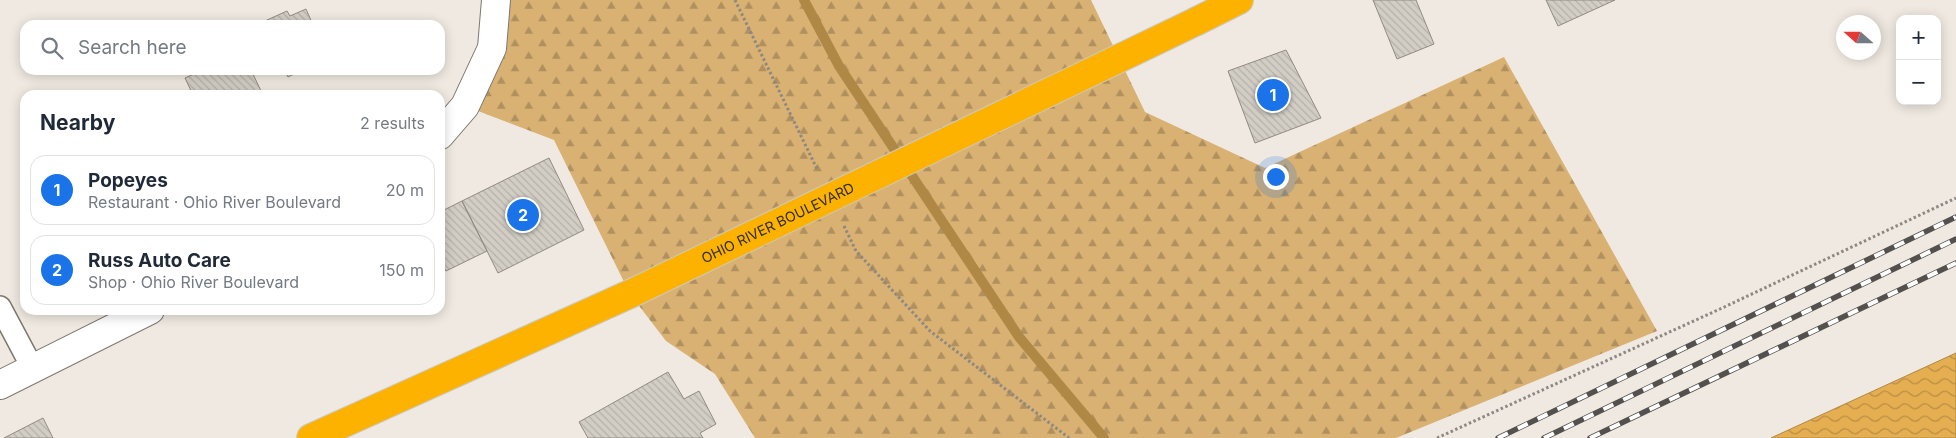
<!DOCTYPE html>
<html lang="en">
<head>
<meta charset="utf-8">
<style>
  :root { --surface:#fff; --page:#f6f6f7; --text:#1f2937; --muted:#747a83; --line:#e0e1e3; --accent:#1a73e8 }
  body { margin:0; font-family:Inter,sans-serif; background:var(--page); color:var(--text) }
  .controls { position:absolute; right:15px; top:15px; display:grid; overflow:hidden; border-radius:10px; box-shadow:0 2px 12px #0003 }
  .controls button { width:45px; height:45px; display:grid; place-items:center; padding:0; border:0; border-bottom:1px solid var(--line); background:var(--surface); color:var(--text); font:25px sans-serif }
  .compass { position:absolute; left:1836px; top:15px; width:45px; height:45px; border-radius:50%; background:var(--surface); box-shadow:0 2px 12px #0003; rotate:291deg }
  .you { position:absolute; left:1275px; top:176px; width:18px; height:18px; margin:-12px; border:4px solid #fff; border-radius:50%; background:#1a73e8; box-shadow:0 0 0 8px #1a73e833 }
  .badge { display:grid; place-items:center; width:32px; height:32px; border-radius:50%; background:var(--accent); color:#fff; font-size:16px; font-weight:700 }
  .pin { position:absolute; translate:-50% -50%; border:2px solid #fff; box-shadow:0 1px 5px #0006 }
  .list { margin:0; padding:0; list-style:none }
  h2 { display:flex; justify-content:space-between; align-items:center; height:65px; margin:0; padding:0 20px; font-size:21px }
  h2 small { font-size:16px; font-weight:400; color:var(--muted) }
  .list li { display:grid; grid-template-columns:32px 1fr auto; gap:15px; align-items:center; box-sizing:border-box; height:70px; margin:0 10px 10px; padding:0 10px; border:1px solid var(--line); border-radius:15px }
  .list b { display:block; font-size:19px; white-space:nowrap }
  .list p { margin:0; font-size:16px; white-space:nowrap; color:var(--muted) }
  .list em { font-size:16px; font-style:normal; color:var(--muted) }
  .icon { flex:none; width:28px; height:28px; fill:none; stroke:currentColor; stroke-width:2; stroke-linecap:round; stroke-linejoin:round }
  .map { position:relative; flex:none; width:1956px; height:438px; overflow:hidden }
  .search { position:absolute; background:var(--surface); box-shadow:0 2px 12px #0003; left:20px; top:20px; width:425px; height:55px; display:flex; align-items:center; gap:12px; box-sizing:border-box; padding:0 18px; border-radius:15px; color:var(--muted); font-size:19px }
  .panel { position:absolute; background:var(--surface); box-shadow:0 2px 12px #0003; left:20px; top:90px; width:425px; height:225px; border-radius:15px }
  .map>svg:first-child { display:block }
  .forest { fill:url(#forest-firs) }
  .water { fill:url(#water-waves); stroke:#af8846 }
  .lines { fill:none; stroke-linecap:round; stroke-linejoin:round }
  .stream { stroke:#af8846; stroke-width:10 }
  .building { fill:url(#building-back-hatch); stroke:#908a82 }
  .lane-casing { stroke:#7c776f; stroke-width:24 }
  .street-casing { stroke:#7c776f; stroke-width:30 }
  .highway-casing { stroke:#c9c9c8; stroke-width:30 }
  .path { stroke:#8c8883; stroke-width:3; stroke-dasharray:2.5 2.5; stroke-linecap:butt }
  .lane { stroke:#fff; stroke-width:21 }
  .street { stroke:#fff; stroke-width:28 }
  .highway { stroke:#feb200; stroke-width:28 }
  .rail-casing { stroke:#53504d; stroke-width:5.5 }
  .rail { stroke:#fff; stroke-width:4; stroke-dasharray:11; stroke-linecap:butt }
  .highway-bridge-casing { stroke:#c9c9c8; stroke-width:30; stroke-linecap:butt }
  .highway-bridge { stroke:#feb200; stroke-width:28 }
  .labels { text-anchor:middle; stroke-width:4; stroke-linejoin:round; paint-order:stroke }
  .street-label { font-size:14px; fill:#302e2b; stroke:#fff }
</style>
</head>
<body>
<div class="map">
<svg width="1956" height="438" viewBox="0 0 1956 438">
  <defs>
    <pattern id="forest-firs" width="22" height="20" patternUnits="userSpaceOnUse" patternTransform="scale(1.25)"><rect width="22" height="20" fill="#d9b173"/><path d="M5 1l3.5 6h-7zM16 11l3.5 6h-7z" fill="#b0905f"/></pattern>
    <pattern id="water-waves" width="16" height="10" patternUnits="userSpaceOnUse" patternTransform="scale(1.25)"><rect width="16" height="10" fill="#e5ae51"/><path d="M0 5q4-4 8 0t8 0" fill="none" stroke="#ba8e43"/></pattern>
    <pattern id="building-back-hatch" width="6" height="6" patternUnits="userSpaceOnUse" patternTransform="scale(1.25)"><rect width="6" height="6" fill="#d3cec5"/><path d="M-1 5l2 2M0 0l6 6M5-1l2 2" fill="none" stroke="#b5b1a9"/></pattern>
  </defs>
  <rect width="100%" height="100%" fill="#efe9e1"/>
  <path class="forest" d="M496,0H1091L1145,112L1265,168L1504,57L1657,331L1396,438H755L715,374L666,341L630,294L554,140L465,106Z"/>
  <path class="water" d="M1956,353V438H1771Z"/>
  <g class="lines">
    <path class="stream" d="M804,0L839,66L1019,337L1104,438"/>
  </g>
  <path class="building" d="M1373,0H1416L1434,44L1397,59Z
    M1546,0H1615L1558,26Z
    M306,9L313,25H256L287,11L290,16Z
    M1286,50L1321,118L1255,143L1228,71Z
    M203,70H251L263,95H193L185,78Z
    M284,70H302L288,77Z
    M549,158L584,230L498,273L462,201Z
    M462,201L487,251L446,271L440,260V212Z
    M668,372L684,399L699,391L716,424L700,433L703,438H588L579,422Z
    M43,418L53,438H4Z"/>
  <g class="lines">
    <g class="lane-casing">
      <path id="lane" d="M0,307L33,369"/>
    </g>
    <g class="street-casing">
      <path id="street" d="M440,135L465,106L492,48L496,0
        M0,385L150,310"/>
    </g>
    <g class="highway-casing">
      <path id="highway" d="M1197,21L1239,0
        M311,438L630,294"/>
    </g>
    <path class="path" d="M735,0L817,169
      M844,226L856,251L930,331L1069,438
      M1437,438L1720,309L1956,198"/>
    <use href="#lane" class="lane"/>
    <use href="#street" class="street"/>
    <use href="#highway" class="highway"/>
    <g class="rail-casing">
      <path id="rail" d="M1498,438L1956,217
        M1544,438L1956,239
        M1590,438L1956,263"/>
    </g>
    <use href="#rail" class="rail"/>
    <g class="highway-bridge-casing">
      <g id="highway-bridge">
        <path id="s1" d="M630,294L1197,21"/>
      </g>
    </g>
    <use href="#highway-bridge" class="highway-bridge"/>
  </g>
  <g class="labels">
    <g class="street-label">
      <text dy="5" stroke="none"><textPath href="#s1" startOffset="164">OHIO RIVER BOULEVARD</textPath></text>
    </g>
  </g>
</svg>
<div class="controls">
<button>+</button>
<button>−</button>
</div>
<svg class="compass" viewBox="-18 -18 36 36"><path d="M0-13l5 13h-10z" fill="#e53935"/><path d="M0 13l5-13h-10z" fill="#747a83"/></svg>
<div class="you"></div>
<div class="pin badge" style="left:1273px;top:95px">1</div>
<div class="pin badge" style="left:523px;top:215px">2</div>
<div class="search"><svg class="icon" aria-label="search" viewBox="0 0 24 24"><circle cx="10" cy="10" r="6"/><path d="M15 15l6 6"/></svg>Search here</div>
<section class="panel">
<h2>Nearby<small>2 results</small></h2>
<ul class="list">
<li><span class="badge">1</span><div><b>Popeyes</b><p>Restaurant · Ohio River Boulevard</p></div><em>20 m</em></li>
<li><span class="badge">2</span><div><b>Russ Auto Care</b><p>Shop · Ohio River Boulevard</p></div><em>150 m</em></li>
</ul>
</section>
</div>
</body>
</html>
